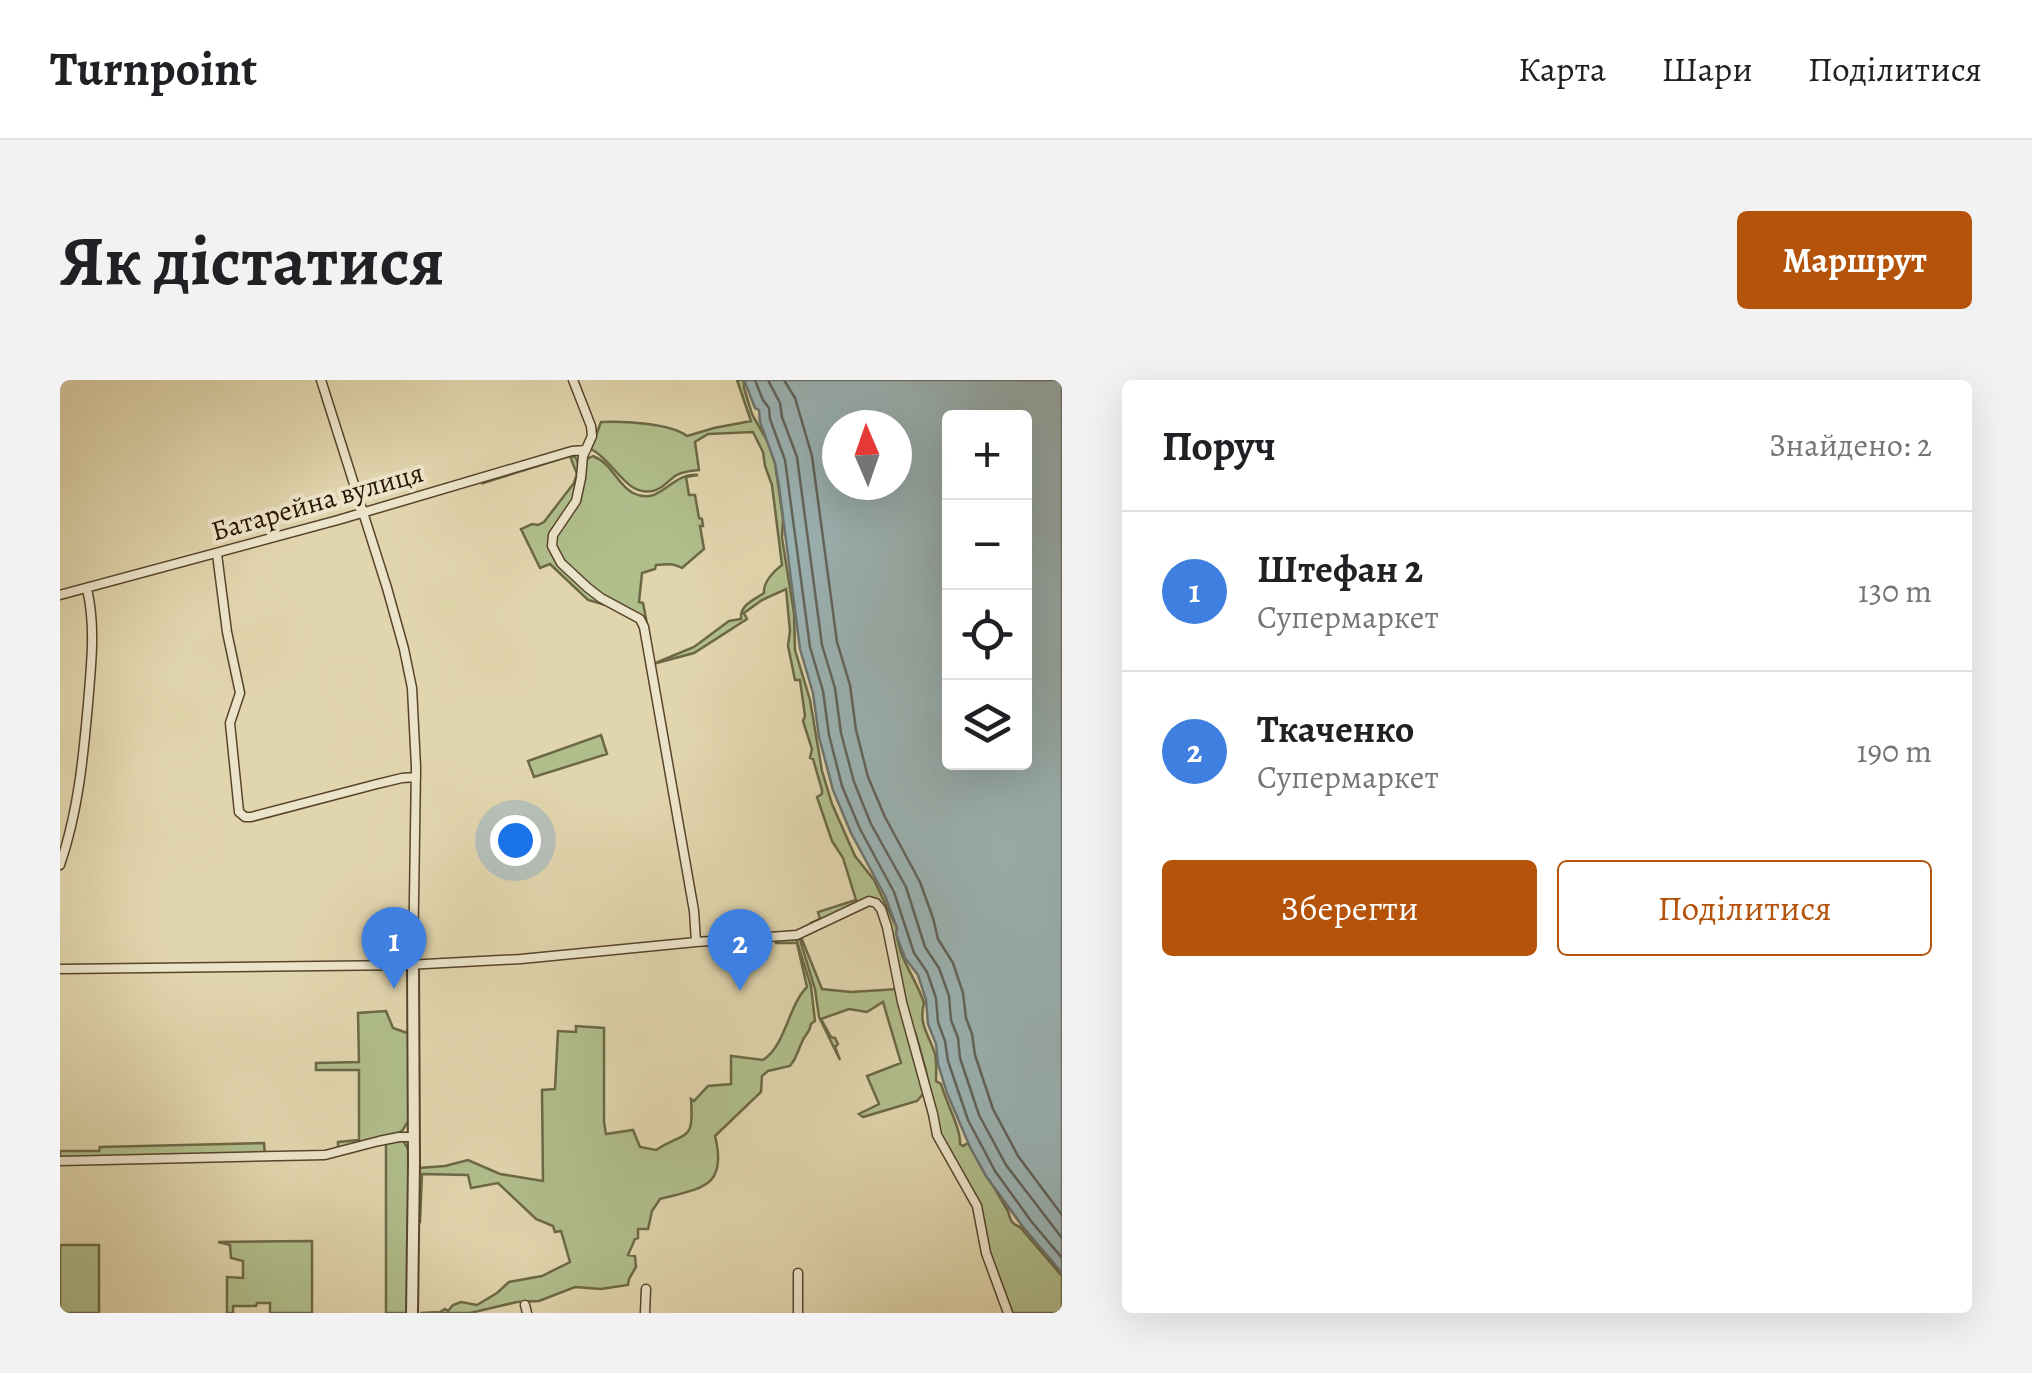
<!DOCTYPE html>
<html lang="uk">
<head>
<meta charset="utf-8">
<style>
  :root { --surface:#fff; --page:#f2f2f2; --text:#202124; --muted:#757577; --line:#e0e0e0; --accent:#b45309 }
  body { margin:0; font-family:Alegreya,serif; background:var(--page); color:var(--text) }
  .controls { position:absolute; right:30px; top:30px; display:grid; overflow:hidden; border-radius:10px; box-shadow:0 10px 40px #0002 }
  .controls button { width:90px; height:90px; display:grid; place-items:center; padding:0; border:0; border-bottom:2px solid var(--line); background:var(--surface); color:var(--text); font:50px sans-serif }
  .compass { position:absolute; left:762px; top:30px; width:90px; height:90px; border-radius:50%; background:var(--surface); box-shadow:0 10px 40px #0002; rotate:358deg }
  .you { position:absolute; left:455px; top:460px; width:35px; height:35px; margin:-25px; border:8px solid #fff; border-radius:50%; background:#1a73e8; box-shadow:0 0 0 15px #1a73e833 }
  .badge { display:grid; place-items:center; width:65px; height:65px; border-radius:50%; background:var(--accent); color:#fff; font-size:32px; font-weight:700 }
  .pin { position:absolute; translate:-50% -82px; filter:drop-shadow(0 2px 5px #0008) }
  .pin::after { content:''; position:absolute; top:52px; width:35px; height:30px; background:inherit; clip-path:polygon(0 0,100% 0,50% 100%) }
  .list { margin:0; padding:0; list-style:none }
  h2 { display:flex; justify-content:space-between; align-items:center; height:130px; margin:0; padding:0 40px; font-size:42px }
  h2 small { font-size:32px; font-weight:400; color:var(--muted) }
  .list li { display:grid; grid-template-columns:65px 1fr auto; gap:30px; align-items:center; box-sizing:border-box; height:160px; padding:0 40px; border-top:2px solid var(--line) }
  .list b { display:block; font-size:38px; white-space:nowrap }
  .list p { margin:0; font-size:32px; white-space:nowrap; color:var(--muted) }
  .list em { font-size:32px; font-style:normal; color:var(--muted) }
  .actions { display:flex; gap:20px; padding:30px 40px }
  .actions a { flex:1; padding:22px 0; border:2px solid var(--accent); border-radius:10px; text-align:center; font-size:35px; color:var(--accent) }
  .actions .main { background:var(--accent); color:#fff }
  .icon { flex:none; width:55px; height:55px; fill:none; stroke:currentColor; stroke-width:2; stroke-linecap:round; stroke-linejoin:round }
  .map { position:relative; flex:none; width:1002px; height:933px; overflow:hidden; border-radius:10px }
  header { display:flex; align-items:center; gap:60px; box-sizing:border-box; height:140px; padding:0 50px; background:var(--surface); border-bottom:2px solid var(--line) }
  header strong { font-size:48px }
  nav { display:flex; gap:55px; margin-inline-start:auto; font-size:35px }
  .intro { display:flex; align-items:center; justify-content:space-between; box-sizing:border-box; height:240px; padding:0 60px }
  h1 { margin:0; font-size:70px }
  .button { padding:25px 45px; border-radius:10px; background:var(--accent); color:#fff; font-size:35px; font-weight:700 }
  main { display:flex; gap:60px; padding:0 60px }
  aside { flex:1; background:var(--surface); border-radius:10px; box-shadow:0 10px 40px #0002 }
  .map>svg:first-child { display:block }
  .green { fill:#b0be8c; stroke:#6c6846; stroke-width:2.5 }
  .water { fill:#9bb5b7; stroke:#6d746e; stroke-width:2.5; fill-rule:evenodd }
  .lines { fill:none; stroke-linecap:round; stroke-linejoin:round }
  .shore { stroke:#62645c; stroke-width:2.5 }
  .minor-casing { stroke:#57442b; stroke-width:11 }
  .tertiary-casing { stroke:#57442b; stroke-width:14 }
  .minor { stroke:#ece4ca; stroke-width:8 }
  .tertiary { stroke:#ece4ca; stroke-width:10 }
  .labels { text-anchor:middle; stroke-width:8; stroke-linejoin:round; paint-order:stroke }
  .street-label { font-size:28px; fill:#291300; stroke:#ece4ca }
</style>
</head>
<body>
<header>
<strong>Turnpoint</strong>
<nav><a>Карта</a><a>Шари</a><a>Поділитися</a></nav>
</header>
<div class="intro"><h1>Як дістатися</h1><a class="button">Маршрут</a></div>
<main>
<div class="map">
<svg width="1002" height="933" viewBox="0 0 1002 933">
  <rect width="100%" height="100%" fill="#e1d5ad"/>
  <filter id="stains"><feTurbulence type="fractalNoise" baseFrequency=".002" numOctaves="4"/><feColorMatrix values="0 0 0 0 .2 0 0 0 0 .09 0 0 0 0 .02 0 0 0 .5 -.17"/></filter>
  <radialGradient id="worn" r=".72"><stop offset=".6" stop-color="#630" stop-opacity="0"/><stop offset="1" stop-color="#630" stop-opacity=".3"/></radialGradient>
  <path class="green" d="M677,0H684V8L692,34L710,66L715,83L723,139L722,158L734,233L735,270L750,320L762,391L772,424L795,476L814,500L837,548C835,573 856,598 864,623C858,645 869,654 875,674C877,684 876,692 876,701L881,704C886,722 901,749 900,764L903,766L908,763L948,831C950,839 951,844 960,847L1002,896V933H950L928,872L917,821L879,755L866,691L856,655L845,629L826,538L808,519L798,522L753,546L751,543L760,539L758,532L796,520L783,478L772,461L757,417L762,414V410L753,379L750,378L752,369L743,341L745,336L740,300H735L728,266L730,251L726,209L702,220L684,233L687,239L634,273L593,284L634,267L669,241L681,239C680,225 692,221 704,213C703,202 714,191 722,185L712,105L705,86L703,72L693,52L648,54L635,62L639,90C631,91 622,91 615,96C608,101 604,107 596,110C567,120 555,81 531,69L541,42C563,41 610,43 627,56L654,48L691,41Z
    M510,75L516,78C522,91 518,112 511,125C504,140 489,149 489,167L549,226L528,220L490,184L480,188L461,149L472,144L478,145L484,142L514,103L517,94L510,76L423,103L424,100Z
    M533,76C553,84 557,105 573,113C601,127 610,92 638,95L626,97L629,115H635L639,138L642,139L643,146H640L644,169L622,188C612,182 606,185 596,185L595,189L582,193L579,222L583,223L589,254L584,242L535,211L499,177L495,169L496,155L518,122L525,80Z
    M541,355L547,374L474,397L468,381Z
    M753,550L741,557L762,609L791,612L838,609L864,713L857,721L803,737L799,734L819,724L807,696L841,683L823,622L807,632L789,629L761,639L771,657L775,658L778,664L775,667L780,680L759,637L755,609L739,557Z
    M736,558L751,606L755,641L751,644C750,653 745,654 742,662C737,672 738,676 730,686L708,691L702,696L701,712L655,756C668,808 641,808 600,819L592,831L588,849H578V858L575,859L568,875L575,876L576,887L569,899L568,905L541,909L515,907L479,921L457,922L410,933H360L380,932L385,929L388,931L393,925L401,922L417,925L437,913L449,902L482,896L510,882L501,851L495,852L493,846L476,839L438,803L411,808L408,795L362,794L360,842H358L359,788L385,786L408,780L440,794L483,801L482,710L495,709L498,651L516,652V646L544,648V742L546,754L573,750L580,767L596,770C627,750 634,763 631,719L634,721L648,706L671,704V676L703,680C726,665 728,626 747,607L737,563H716V559Z
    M326,631L333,648L350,654L349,740L342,751L336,754L278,771V762L299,760V690H256V683L299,682L298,633Z
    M338,759L344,762L349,771L347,933H326V762Z
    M204,763L205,775L0,779V771H39L40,767Z
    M252,861V933H210V923H197L196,926H173V933H167V897L183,898V881L171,878L170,865L158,862Z
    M39,865V933H0V865Z"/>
  <path class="water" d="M684,0H1002V893L963,847L926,796L910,767L887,713L878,684L876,664L868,644L866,620L858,595L845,578L836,554L837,548L825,516L791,453L773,410L759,357L753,313L740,269L719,106L715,83L700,42L699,30L695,28ZM889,38H964V382H889ZM777,45H837V105H777Z"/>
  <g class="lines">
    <path class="shore" d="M695,0L703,20L709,28L710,39L725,80L750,267L763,311L769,355L782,406L800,449L834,512L854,573L867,592L876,618L878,642L885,661L888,681L908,740L935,791L971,841L1002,878
      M708,0L720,23L722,37L737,77L762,265L775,308L781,353L794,402L811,444L846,507L865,567L879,588L889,616L891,640L898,658L900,678L919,735L946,785L1002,858
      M724,0L735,18L752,76L777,262L790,305L796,350L808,397L825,437L860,502L873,538L878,559L893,583L903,613L906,638L912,654L915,675L933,729L958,776L1002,835"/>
    <g class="minor-casing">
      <path id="minor" d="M261,0L327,208L344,269L352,308L356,387L353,585
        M513,0L531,46L532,56L523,76L521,98L516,121L493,155L492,166L501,183L528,208L541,218L580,239L584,247L634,531L636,562
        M157,174L167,252L180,313L170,343L179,432L185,437H191L317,404L342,398L356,397
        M0,215L278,140L512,71L526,70
        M0,485C18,432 23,380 28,324C31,285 36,247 27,209
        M0,589L346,585L461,579L636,562L737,555L809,521L816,523L821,529L827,547L842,622L873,734L877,755L917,826L926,873L948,933
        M0,781L265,775L319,761L339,757H354
        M465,925L467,933
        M585,933L586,909
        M738,933V893"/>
    </g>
    <g class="tertiary-casing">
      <path id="tertiary" d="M352,933L354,783L353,585"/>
    </g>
    <use href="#minor" class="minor"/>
    <use href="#tertiary" class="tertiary"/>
  </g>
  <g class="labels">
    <g class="street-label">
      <text transform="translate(257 121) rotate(-16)" y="10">Батарейна вулиця</text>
    </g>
  </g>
  <rect width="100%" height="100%" filter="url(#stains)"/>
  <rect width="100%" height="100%" fill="url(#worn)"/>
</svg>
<div class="controls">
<button>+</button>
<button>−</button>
<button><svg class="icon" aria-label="locate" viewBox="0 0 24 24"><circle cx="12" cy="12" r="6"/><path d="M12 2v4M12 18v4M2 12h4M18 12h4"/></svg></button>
<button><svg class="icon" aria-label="layers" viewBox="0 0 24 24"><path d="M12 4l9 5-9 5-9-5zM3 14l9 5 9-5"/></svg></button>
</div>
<svg class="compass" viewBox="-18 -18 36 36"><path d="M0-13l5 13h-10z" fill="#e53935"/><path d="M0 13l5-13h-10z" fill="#757577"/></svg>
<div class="you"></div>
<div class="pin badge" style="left:334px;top:609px;background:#3f7fe0">1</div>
<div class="pin badge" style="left:680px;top:611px;background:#3f7fe0">2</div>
</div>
<aside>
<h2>Поруч<small>Знайдено: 2</small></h2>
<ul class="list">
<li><span class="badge" style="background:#3f7fe0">1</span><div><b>Штефан 2</b><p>Супермаркет</p></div><em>130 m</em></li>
<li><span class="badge" style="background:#3f7fe0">2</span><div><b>Ткаченко</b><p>Супермаркет</p></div><em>190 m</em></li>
</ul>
<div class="actions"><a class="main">Зберегти</a><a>Поділитися</a></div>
</aside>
</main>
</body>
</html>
